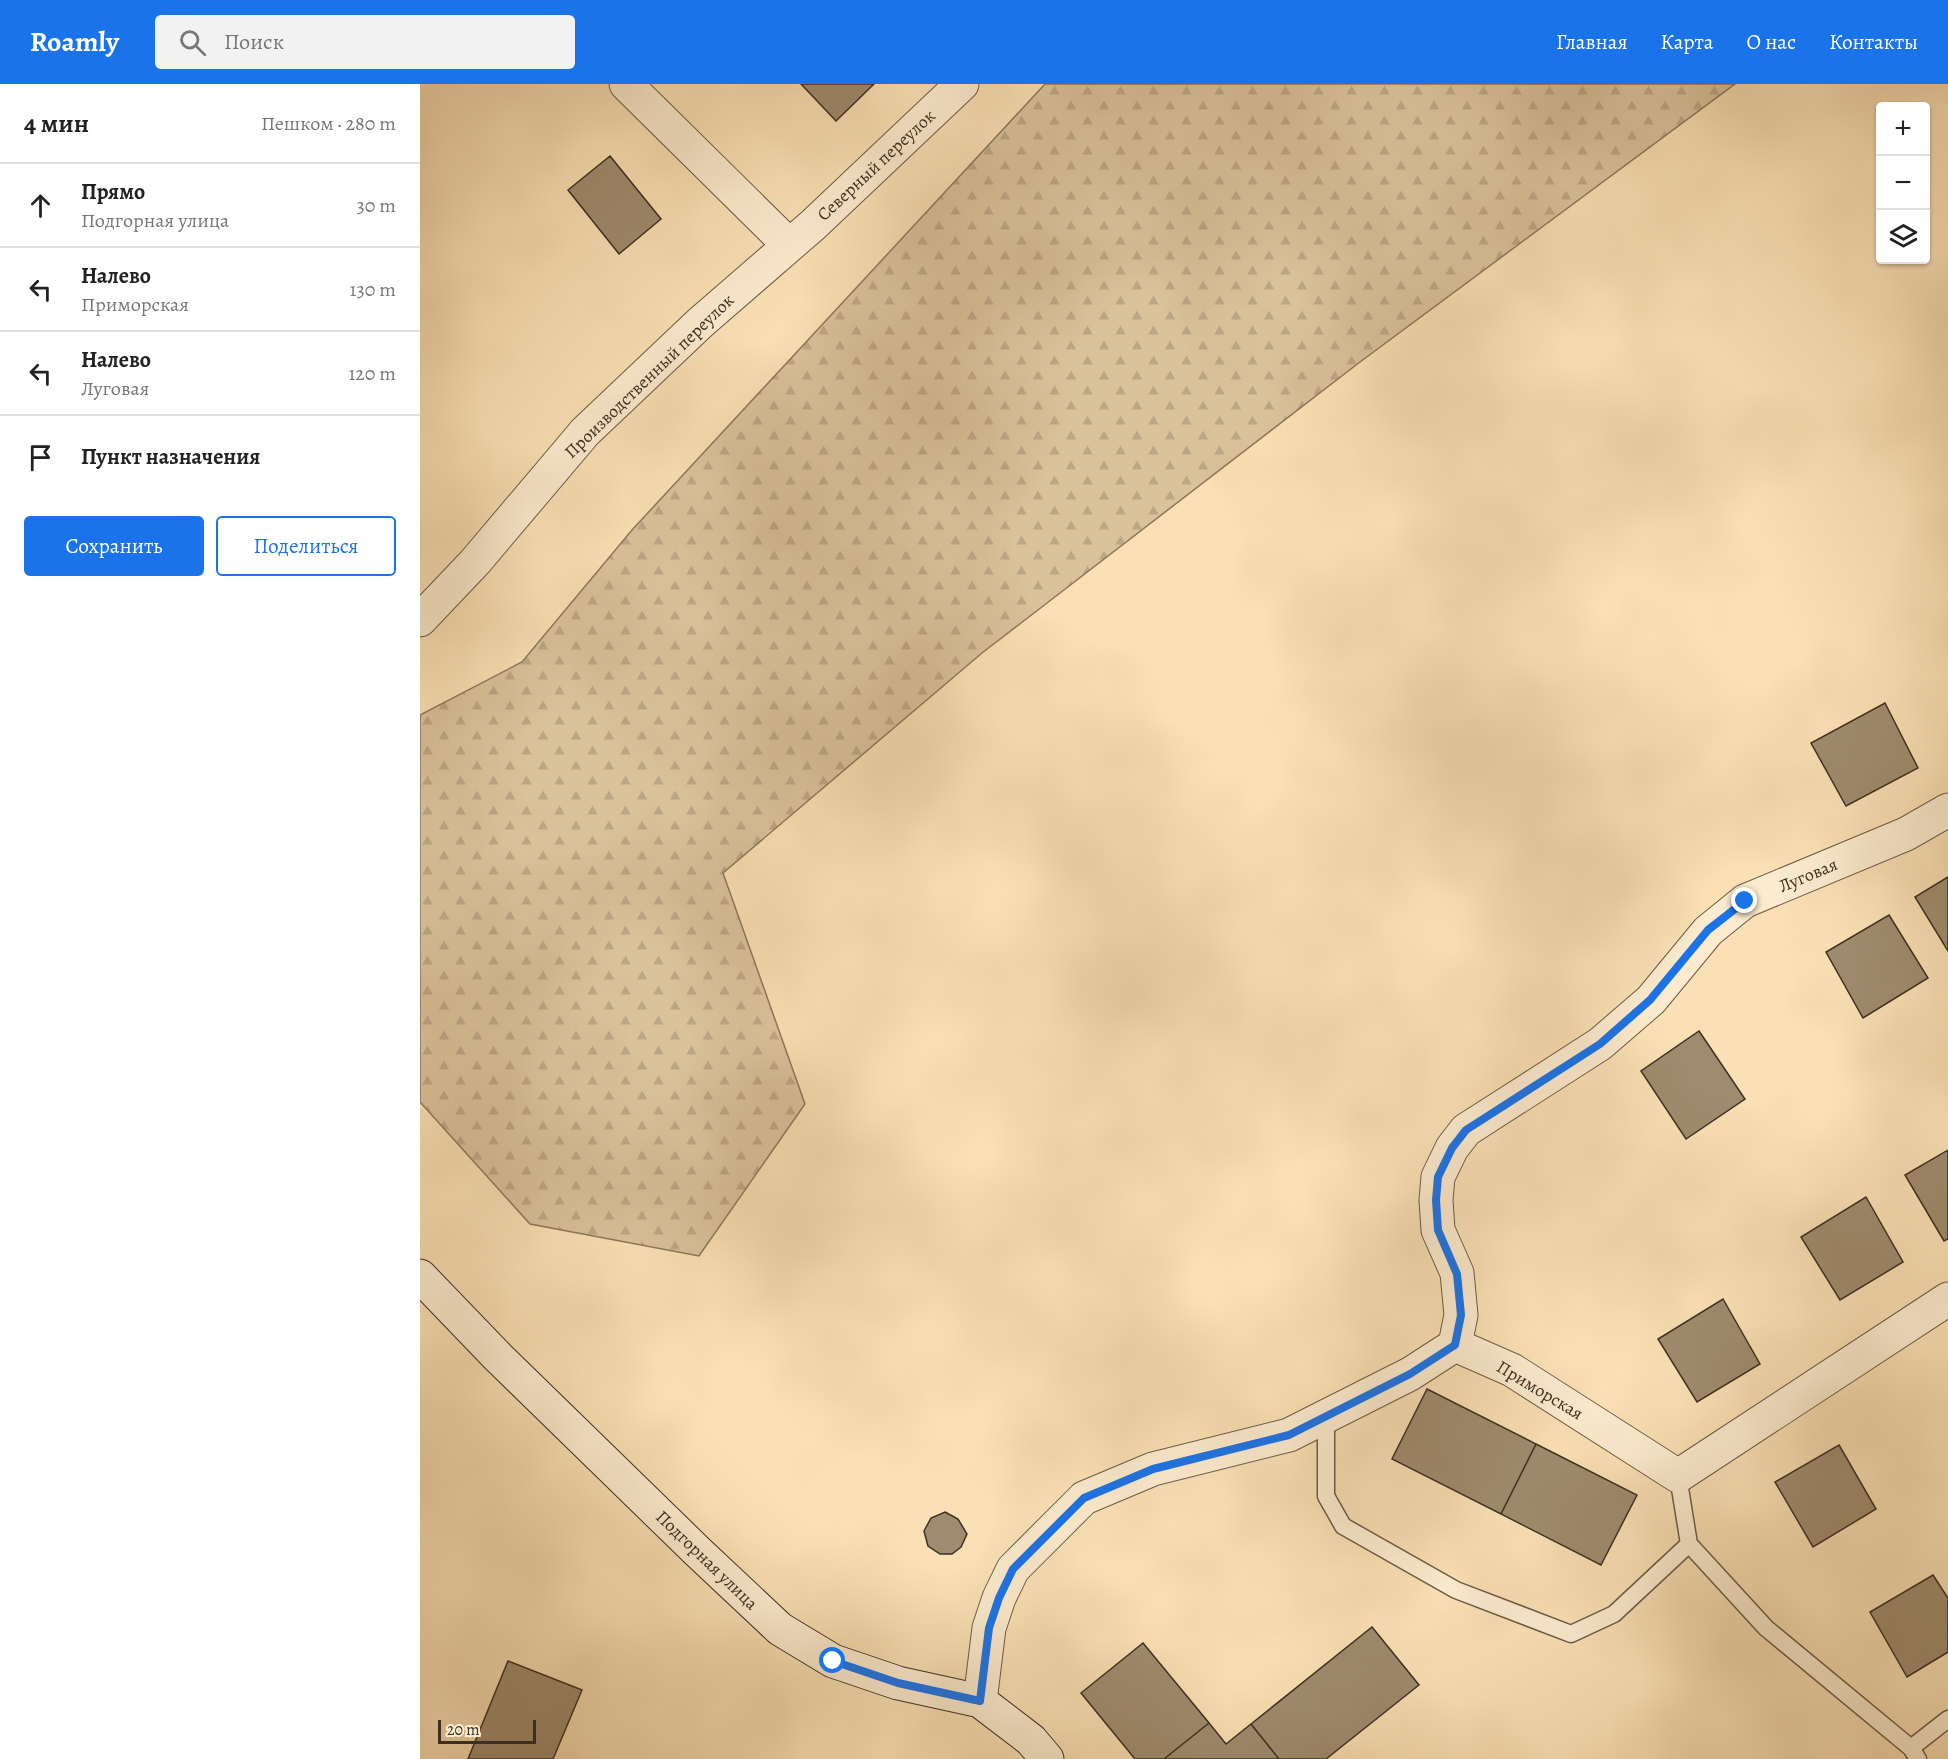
<!DOCTYPE html>
<html lang="ru">
<head>
<meta charset="utf-8">
<style>
  :root { --surface:#fff; --page:#f2f2f2; --text:#222; --muted:#767676; --line:#e0e0e0; --accent:#1a73e8 }
  body { margin:0; font-family:Alegreya,serif; background:var(--page); color:var(--text) }
  .controls { position:absolute; right:18px; top:18px; display:grid; overflow:hidden; border-radius:6px; box-shadow:0 2px 4px #0004 }
  .controls button { width:54px; height:54px; display:grid; place-items:center; padding:0; border:0; border-bottom:2px solid var(--line); background:var(--surface); color:var(--text); font:30px sans-serif }
  .scale { position:absolute; left:18px; bottom:15px; width:98px; box-sizing:border-box; padding-left:6px; border:3px solid #3d2f22; border-top:0; font-size:16px; line-height:21px; white-space:nowrap; color:#3d2f22; -webkit-text-stroke:4px #fcebce; paint-order:stroke }
  .stop { position:absolute; width:18px; height:18px; margin:-14px; border:4px solid #1a73e8; border-radius:50%; background:#fff }
  .stop.end { background:#1a73e8; border-color:#fff; box-shadow:0 2px 6px #0008 }
  .list { margin:0; padding:0; list-style:none }
  h2 { display:flex; justify-content:space-between; align-items:center; height:78px; margin:0; padding:0 24px; font-size:26px }
  h2 small { font-size:20px; font-weight:400; color:var(--muted) }
  .list li { display:grid; grid-template-columns:39px 1fr auto; gap:18px; align-items:center; box-sizing:border-box; height:84px; padding:0 24px; border-top:2px solid var(--line) }
  .list b { display:block; font-size:22px; white-space:nowrap }
  .list p { margin:0; font-size:20px; white-space:nowrap; color:var(--muted) }
  .list em { font-size:20px; font-style:normal; color:var(--muted) }
  .actions { display:flex; gap:12px; padding:18px 24px }
  .actions a { flex:1; padding:14px 0; border:2px solid var(--accent); border-radius:6px; text-align:center; font-size:21px; color:var(--accent) }
  .actions .main { background:var(--accent); color:#fff }
  .icon { flex:none; width:33px; height:33px; fill:none; stroke:currentColor; stroke-width:2; stroke-linecap:round; stroke-linejoin:round }
  .map { position:relative; flex:none; width:1528px; height:1675px; overflow:hidden }
  header { display:flex; align-items:center; gap:36px; box-sizing:border-box; height:84px; padding:0 30px; background:var(--accent); color:#fff }
  header strong { font-size:28px }
  nav { display:flex; gap:33px; margin-inline-start:auto; font-size:21px }
  .search { width:420px; height:54px; background:var(--page); display:flex; align-items:center; gap:15px; box-sizing:border-box; padding:0 21px; border-radius:6px; color:var(--muted); font-size:22px }
  main { display:flex }
  aside { flex:1; background:var(--surface) }
  .map>svg:first-child { display:block }
  .forest { fill:url(#forest-firs); stroke:#8c785e; stroke-width:1.5 }
  .building { fill:#9f8b6e; stroke:#3d2f22; stroke-width:1.5 }
  .lines { fill:none; stroke-linecap:round; stroke-linejoin:round }
  .lane-casing { stroke:#6c5b46; stroke-width:19 }
  .street-casing { stroke:#6c5b46; stroke-width:35 }
  .secondary-casing { stroke:#3d2f22; stroke-width:35 }
  .lane { stroke:#fcebce; stroke-width:16 }
  .street { stroke:#fcebce; stroke-width:33 }
  .secondary { stroke:#fcebce; stroke-width:33 }
  .route { stroke:#1a73e8; stroke-width:8 }
  .labels { text-anchor:middle; stroke-width:6; stroke-linejoin:round; paint-order:stroke }
  .street-label { font-size:18px; fill:#3d2f22; stroke:#fcebce }
</style>
</head>
<body>
<header>
<strong>Roamly</strong>
<div class="search"><svg class="icon" aria-label="search" viewBox="0 0 24 24"><circle cx="10" cy="10" r="6"/><path d="M15 15l6 6"/></svg>Поиск</div>
<nav><a>Главная</a><a>Карта</a><a>О нас</a><a>Контакты</a></nav>
</header>
<main>
<aside>
<h2>4 мин<small>Пешком · 280 m</small></h2>
<ul class="list">
<li><svg class="icon" aria-label="ahead" viewBox="0 0 24 24"><path d="M12 20V5M6 11l6-6 6 6"/></svg><div><b>Прямо</b><p>Подгорная улица</p></div><em>30 m</em></li>
<li><svg class="icon" aria-label="left" viewBox="0 0 24 24"><path d="M17 20v-9H6M10 6l-5 5 5 5"/></svg><div><b>Налево</b><p>Приморская</p></div><em>130 m</em></li>
<li><svg class="icon" aria-label="left" viewBox="0 0 24 24"><path d="M17 20v-9H6M10 6l-5 5 5 5"/></svg><div><b>Налево</b><p>Луговая</p></div><em>120 m</em></li>
<li><svg class="icon" aria-label="arrive" viewBox="0 0 24 24"><path d="M6 21V4h12l-3 4 3 4H6"/></svg><div><b>Пункт назначения</b></div></li>
</ul>
<div class="actions"><a class="main">Сохранить</a><a>Поделиться</a></div>
</aside>
<div class="map">
<svg width="1528" height="1675" viewBox="0 0 1528 1675">
  <defs>
    <pattern id="forest-firs" width="22" height="20" patternUnits="userSpaceOnUse" patternTransform="scale(1.5)"><rect width="22" height="20" fill="#dac29b"/><path d="M5 1l3.5 6h-7zM16 11l3.5 6h-7z" fill="#bca785"/></pattern>
  </defs>
  <rect width="100%" height="100%" fill="#fae0b4"/>
  <filter id="stains"><feTurbulence type="fractalNoise" baseFrequency=".00333" numOctaves="4"/><feColorMatrix values="0 0 0 0 .2 0 0 0 0 .09 0 0 0 0 .02 0 0 0 .5 -.17"/></filter>
  <radialGradient id="worn" r=".72"><stop offset=".6" stop-color="#630" stop-opacity="0"/><stop offset="1" stop-color="#630" stop-opacity=".3"/></radialGradient>
  <path class="forest" d="M625,0H1315L940,278L562,569L303,789L385,1020L279,1172L110,1140L0,1018V631L102,578L212,446Z"/>
  <path class="building" d="M381,0H454L416,37Z
    M190,72L241,135L199,170L148,106Z
    M1465,619L1498,684L1426,722L1391,659Z
    M1528,793V867L1495,813Z
    M1469,831L1508,894L1443,934L1406,868Z
    M1279,947L1325,1015L1266,1055L1221,987Z
    M1528,1066V1155L1524,1157L1485,1091Z
    M1446,1113L1483,1178L1420,1216L1381,1153Z
    M1303,1215L1340,1280L1277,1318L1238,1255Z
    M1007,1305L1116,1360L1081,1430L972,1375Z
    M1116,1360L1217,1411L1181,1481L1081,1430Z
    M1419,1361L1456,1425L1393,1463L1355,1398Z
    M525,1428L538,1435L547,1450L541,1463L532,1470H520L508,1462L504,1447L511,1434Z
    M1513,1491L1528,1514V1568L1487,1593L1450,1528Z
    M952,1543L999,1601L906,1675H859L831,1640Z
    M723,1559L789,1639L744,1675H715L661,1609Z
    M88,1577L162,1606L133,1675H48Z
    M789,1639L806,1660L831,1640L859,1675H744Z"/>
  <g class="lines">
    <g class="lane-casing">
      <path id="lane" d="M906,1333V1412L923,1442L1036,1506L1151,1550L1194,1530L1269,1460
        M1258,1392L1269,1460L1346,1544L1491,1664L1498,1675
        M1491,1664L1528,1635"/>
    </g>
    <g class="street-casing">
      <path id="street" d="M206,0L369,161
        M0,536L55,478L165,348L280,239L393,141L542,0
        M1035,1261L1041,1231L1037,1189L1018,1146L1016,1116L1018,1093L1032,1064L1046,1046L1180,960L1231,916L1288,847L1325,817L1486,750L1528,726
        M560,1617L569,1544L579,1514L593,1485L664,1414L733,1385L869,1351L990,1290L1035,1261L1092,1286L1258,1392L1528,1215"/>
    </g>
    <g class="secondary-casing">
      <path id="secondary" d="M0,1192L78,1273L277,1467L360,1545L413,1577L478,1599L560,1617L611,1656L627,1675"/>
    </g>
    <use href="#lane" class="lane"/>
    <use href="#street" class="street"/>
    <use href="#secondary" class="secondary"/>
  </g>
  <g class="lines">
    <path class="route" d="M413,1577L478,1599L560,1617L569,1544L579,1514L593,1485L664,1414L733,1385L869,1351L990,1290L1035,1261L1041,1231L1037,1190L1018,1146L1016,1116L1018,1093L1032,1064L1046,1046L1180,960L1230,916L1288,846L1325,817"/>
  </g>
  <g class="labels">
    <g class="street-label">
      <text transform="translate(456 81) rotate(-43)" y="6">Северный переулок</text>
      <text transform="translate(229 292) rotate(-44)" y="6">Производственный переулок</text>
      <text transform="translate(1388 791) rotate(-23)" y="6">Луговая</text>
      <text transform="translate(1120 1306) rotate(31)" y="6">Приморская</text>
      <text transform="translate(287 1476) rotate(44)" y="6">Подгорная улица</text>
    </g>
  </g>
  <rect width="100%" height="100%" filter="url(#stains)"/>
  <rect width="100%" height="100%" fill="url(#worn)"/>
</svg>
<div class="controls">
<button>+</button>
<button>−</button>
<button><svg class="icon" aria-label="layers" viewBox="0 0 24 24"><path d="M12 4l9 5-9 5-9-5zM3 14l9 5 9-5"/></svg></button>
</div>
<div class="scale">20 m</div>
<div class="stop" style="left:413px;top:1577px"></div>
<div class="stop end" style="left:1325px;top:817px"></div>
</div>
</main>
</body>
</html>
